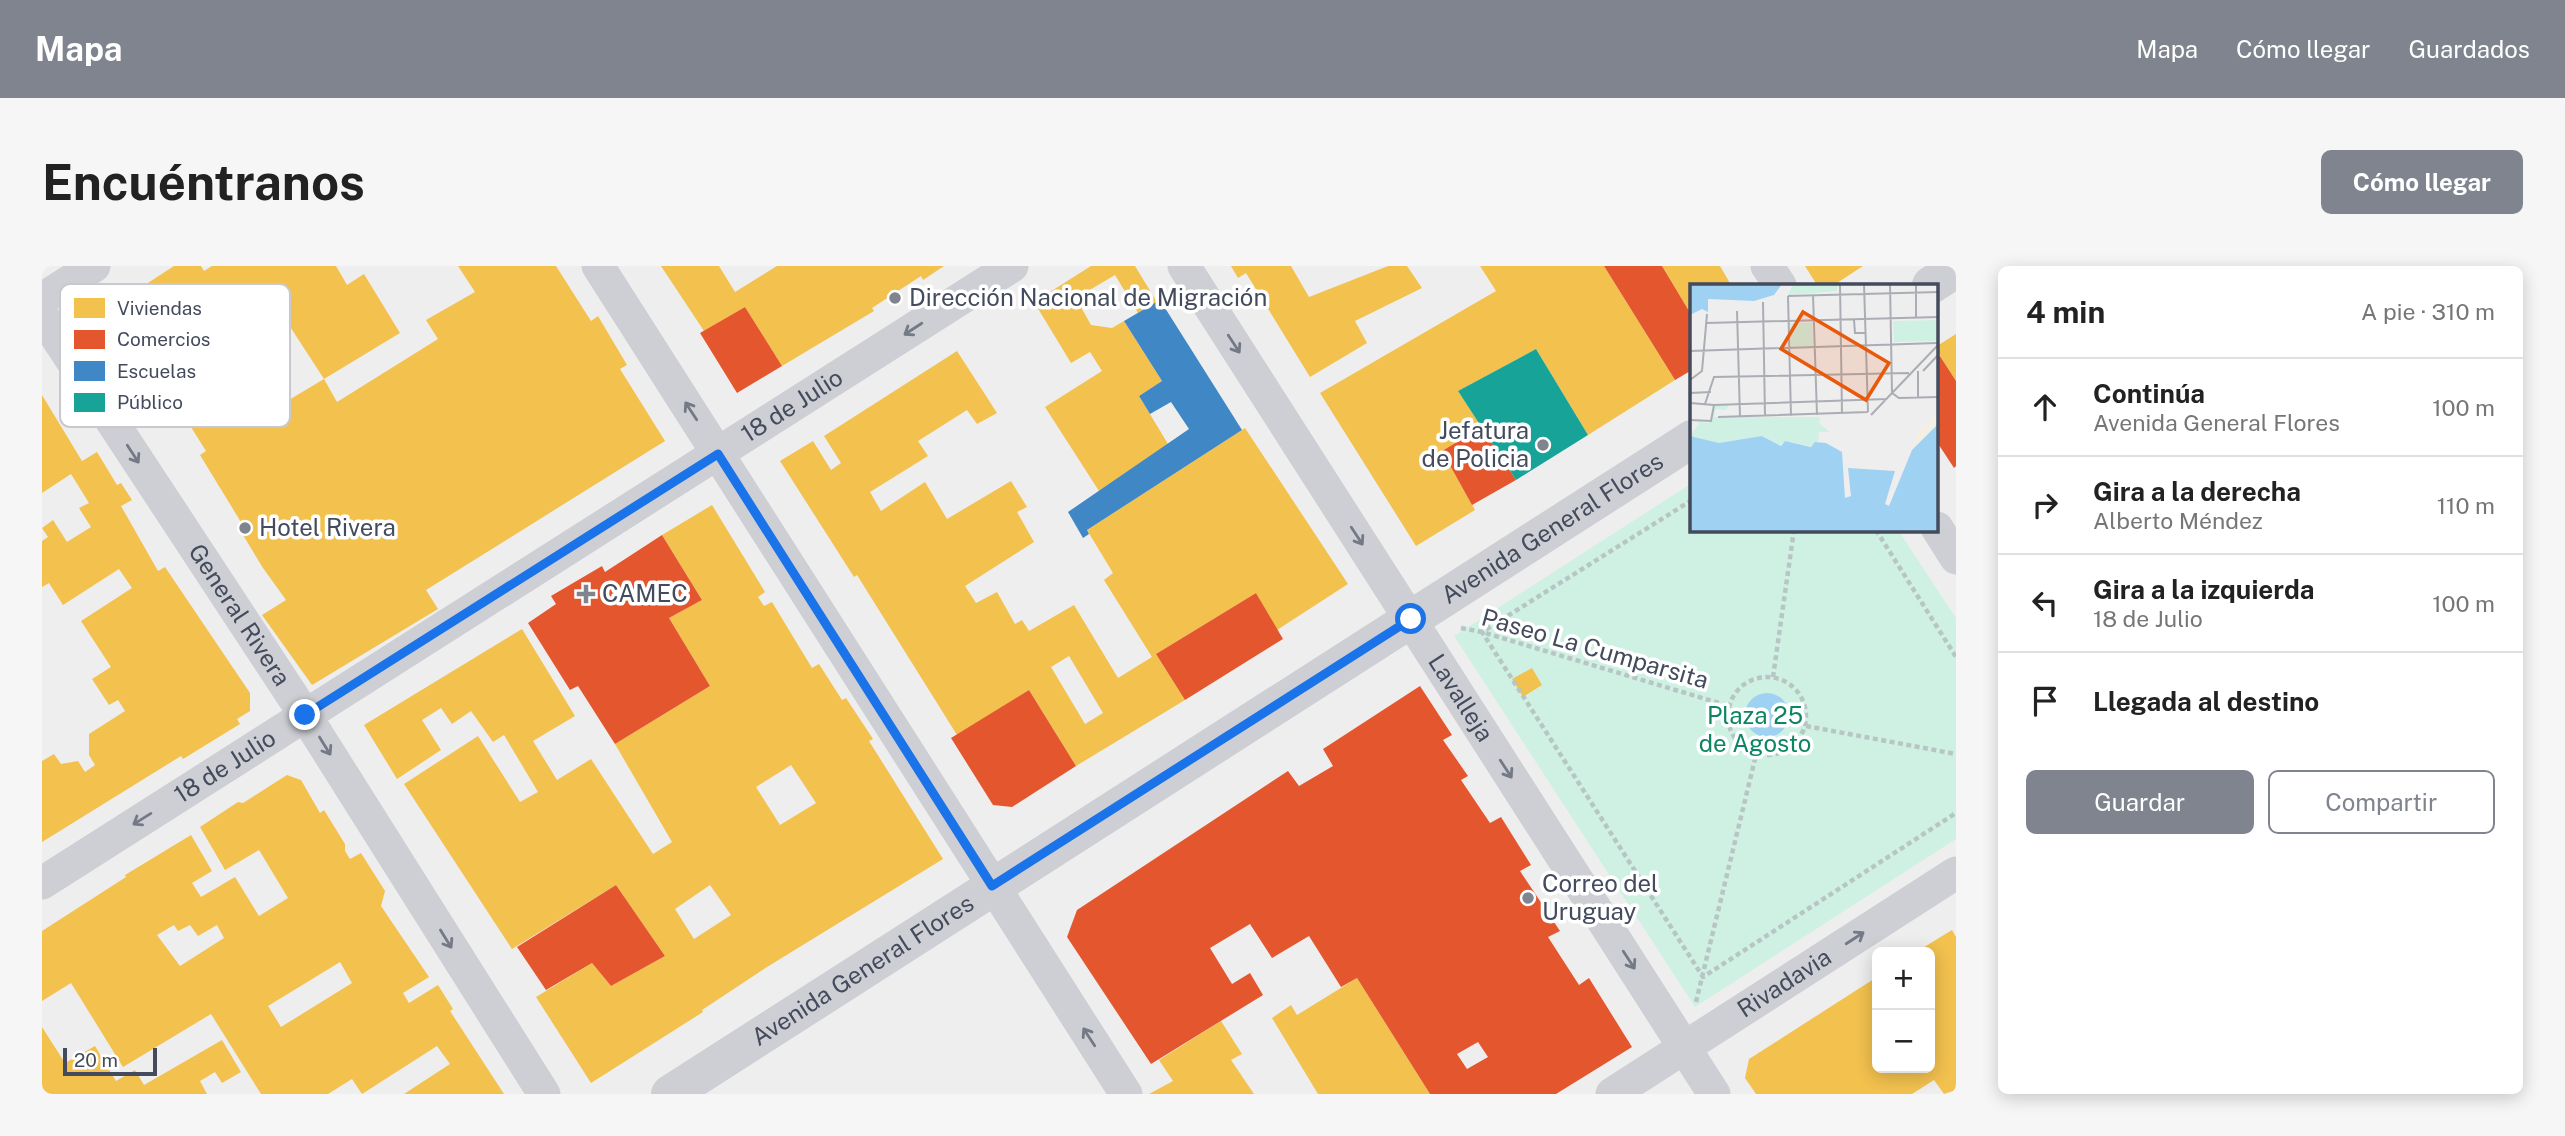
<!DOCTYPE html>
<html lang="es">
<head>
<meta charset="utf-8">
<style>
  :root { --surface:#fff; --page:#f6f6f6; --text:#222; --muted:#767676; --line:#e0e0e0; --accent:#7f848f }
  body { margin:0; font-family:"Public Sans",sans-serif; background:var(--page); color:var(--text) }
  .controls { position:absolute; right:21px; bottom:21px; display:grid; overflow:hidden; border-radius:10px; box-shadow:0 4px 18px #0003 }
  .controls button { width:63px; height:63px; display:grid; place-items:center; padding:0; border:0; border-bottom:2px solid var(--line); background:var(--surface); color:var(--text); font:35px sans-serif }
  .scale { position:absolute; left:21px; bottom:18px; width:94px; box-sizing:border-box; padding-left:7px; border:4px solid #434b5c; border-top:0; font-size:19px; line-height:24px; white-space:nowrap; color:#434b5c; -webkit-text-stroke:5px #fff; paint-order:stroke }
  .stop { position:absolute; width:21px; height:21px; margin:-16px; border:5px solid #1a73e8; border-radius:50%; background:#fff }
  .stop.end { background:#1a73e8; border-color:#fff; box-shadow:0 2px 7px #0008 }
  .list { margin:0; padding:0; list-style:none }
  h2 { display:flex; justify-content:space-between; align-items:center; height:91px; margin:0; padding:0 28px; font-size:30px }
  h2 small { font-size:23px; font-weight:400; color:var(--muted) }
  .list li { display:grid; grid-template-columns:46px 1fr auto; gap:21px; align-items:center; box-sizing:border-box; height:98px; padding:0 28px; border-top:2px solid var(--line) }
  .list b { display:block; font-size:26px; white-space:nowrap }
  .list p { margin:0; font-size:23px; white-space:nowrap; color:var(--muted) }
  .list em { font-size:23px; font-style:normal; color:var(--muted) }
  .actions { display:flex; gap:14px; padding:21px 28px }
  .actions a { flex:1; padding:16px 0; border:2px solid var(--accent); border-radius:10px; text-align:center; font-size:24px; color:var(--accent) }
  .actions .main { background:var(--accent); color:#fff }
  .icon { flex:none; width:38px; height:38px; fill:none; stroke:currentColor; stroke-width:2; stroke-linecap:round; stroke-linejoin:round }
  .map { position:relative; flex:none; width:1914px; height:828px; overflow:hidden; border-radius:10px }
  header { display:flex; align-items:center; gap:42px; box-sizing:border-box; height:98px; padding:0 35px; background:var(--accent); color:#fff }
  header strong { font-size:33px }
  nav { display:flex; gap:38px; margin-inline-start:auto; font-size:24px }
  .intro { display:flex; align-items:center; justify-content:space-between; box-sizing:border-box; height:168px; padding:0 42px }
  h1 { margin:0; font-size:49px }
  .button { padding:18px 32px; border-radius:10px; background:var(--accent); color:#fff; font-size:24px; font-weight:700 }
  main { display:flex; gap:42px; padding:0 42px }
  aside { flex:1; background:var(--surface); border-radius:10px; box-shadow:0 4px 18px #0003 }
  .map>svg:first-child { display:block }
  .green { fill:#cff1e3 }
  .water { fill:#9fd1f3 }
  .homes { fill:#f2c14e; fill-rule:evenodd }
  .shops { fill:#e4572e; fill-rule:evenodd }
  .schools { fill:#3f88c5 }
  .public { fill:#17a398 }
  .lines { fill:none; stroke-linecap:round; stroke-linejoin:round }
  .path { stroke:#b7c5c4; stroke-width:4.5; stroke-dasharray:5 3.5; stroke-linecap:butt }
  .minor { stroke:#cecfd4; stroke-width:33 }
  .tertiary { stroke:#cecfd4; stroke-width:38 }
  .oneway { stroke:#747986 }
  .route { stroke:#1a73e8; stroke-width:9 }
  .poi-dot { fill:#7f848f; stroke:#fff; stroke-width:2.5 }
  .labels { text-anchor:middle; stroke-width:7; stroke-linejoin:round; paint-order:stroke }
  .poi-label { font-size:24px; fill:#434b5c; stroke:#fff; text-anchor:start }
  .street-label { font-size:24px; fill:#434b5c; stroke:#fff }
  .park-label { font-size:24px; fill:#0d8562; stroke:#fff }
  .inset-river { fill:none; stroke:#9fd1f3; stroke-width:3.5 }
  .inset-road { fill:none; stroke:#aaadb4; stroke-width:2 }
  .view { fill:#e8590c; fill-opacity:0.15; stroke:#e8590c; stroke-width:3.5 }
  .inset-edge { fill:none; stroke:#434b5c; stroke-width:3.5 }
  .key { fill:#fff; stroke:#c7c9ce; stroke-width:2 }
  .key-label { font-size:19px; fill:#434b5c }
</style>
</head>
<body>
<header>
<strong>Mapa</strong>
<nav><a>Mapa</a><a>Cómo llegar</a><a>Guardados</a></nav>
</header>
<div class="intro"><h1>Encuéntranos</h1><a class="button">Cómo llegar</a></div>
<main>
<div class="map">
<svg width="1914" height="828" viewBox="0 0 1914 828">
  <rect width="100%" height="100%" fill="#efeeee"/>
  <path class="green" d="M1650,217V264H1856L1914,352V573L1653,741L1412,370Z"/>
  <path class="water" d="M1703 449a22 22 0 1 1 44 0a22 22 0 1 1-44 0Z"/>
  <path class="homes" d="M132,0H159L162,5L170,0H294L305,19L322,8L358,67L282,113L234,39L166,80L191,118L211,106L226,129L207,140L215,153L282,113L295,136L396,73L384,54L433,26L416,0H514L549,55L556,50L585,99L578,103L623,175L384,324L396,343L270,419L220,349L244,334L221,302L201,269L205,266L158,189L164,185L117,110L99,121L52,52Z
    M619,0H677L693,26L735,0H902L881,14L879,10L830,42L832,45L740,100L703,41L662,65Z
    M1049,0H1093L1115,36L1096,47L1073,9L1046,25L1040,43L1049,59L1070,62L1082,55L1120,115L1097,130L1126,178L1057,225L1003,141L1060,105L1048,86L1029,97L992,36Z
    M1189,0H1249L1267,31L1346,0H1365L1380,22L1313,55L1325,77L1268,111L1204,7L1196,12Z
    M1438,0H1562L1633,114L1546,169L1494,83L1416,125L1437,157L1422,165L1420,173L1400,185L1433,244L1374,280L1278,127L1454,25Z
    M1620,0H1678L1689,19H1650V43L1647,45Z
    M1763,0H1821L1792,19H1775Z
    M1914,68V115L1895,85V80Z
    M915,85L955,147L935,158L925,144L876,175L886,190L828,226L839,245L883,216L905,253L969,215L985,241L975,246L992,276L923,320L934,337L955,326L973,358L980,354L987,365L1032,339L1076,412L1110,391L1062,314L1071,307L1045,264L1203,162L1306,318L1235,364L1214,327L1114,388L1143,434L1034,500L987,424L915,469L815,309L812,311L738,195L771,175L789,204L799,197L782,170ZM1027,390L1061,447L1043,458L1009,401Z
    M0,129L40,195L55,186L75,219L79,217L90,234L79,240L116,305L123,301L208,427V445L195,453L198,458L141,493L139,490L0,576V495L12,488L19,498L36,495L43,506L53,499L47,489V468L83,445L76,434L67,439L50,413L69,401L39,355L90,322L77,303L21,339L7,317L0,321V275L6,271L0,262L11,254L25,276L49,261L37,242L47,237L29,208L0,227Z
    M670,239L723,326L716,331L722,340L730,336L770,402L777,398L800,434L804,432L831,473L827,475L901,593L725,701L660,744L661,746L549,817L494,731L550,697L569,720L623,690L574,619L470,683L362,518L436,470L478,536L496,526L462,469L451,476L429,445L410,458L399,442L380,454L399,484L355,513L322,459L480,363L533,450L491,475L515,514L549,493L611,588L630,576L573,478L668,420L627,352L660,334L620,269ZM749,499L774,537L738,559L714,521ZM668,619L689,649L652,673L633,643Z
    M1490,402L1500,419L1481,431L1470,413Z
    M245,509L259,514L278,547L282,544L303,578V585L308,593L319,587L343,625L339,640L387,711L361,727L367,737L396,719L411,743L408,745L462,828H362L408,798L395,780L320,828L310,813L286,828H219L169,748L81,801L29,717L0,735V665L84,611L83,609L149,569L170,605L150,617L159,631L193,611L217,650L246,632L217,584L183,604L158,561L196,536L201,537ZM132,659L136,665L148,659L156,670L175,659L182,672L138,700L115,669ZM298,696L310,717L239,761L226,740Z
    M1910,664L1914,671V824L1902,828L1892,814L1870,828H1714L1703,812L1707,793L1835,711V802H1888V686H1874Z
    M1315,712L1388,828H1276L1230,752L1249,739L1255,749Z
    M1179,755L1200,788L1189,794L1212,828H1107L1131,815L1117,794Z
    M0,761L23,797L53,780L74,815L93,804L102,819L180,774L199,806L180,817L173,806L158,815L165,828H0Z"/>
  <path class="shops" d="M1562,0H1620L1647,45L1650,43V104L1633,114Z
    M703,41L740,100L695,127L658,67Z
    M1898,90L1914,115V200L1912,202L1895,176V92Z
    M1437,157L1474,214L1430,239L1400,185L1420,173L1422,165Z
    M620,269L660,334L627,352L668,420L573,478L536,420L528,424L486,357L514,338L509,330L560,300L563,306Z
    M1214,327L1241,373L1143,434L1114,388Z
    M1378,420L1410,469L1401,474L1426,510L1419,514L1448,557L1459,551L1489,599L1478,605L1518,665L1506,671L1537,719L1547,712L1590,781L1514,828H1388L1315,712L1299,721L1267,670L1230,692L1208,658L1168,682L1190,718L1208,707L1221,729L1109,798L1025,671L1035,644L1246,505L1257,520L1291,500L1281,483ZM1436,776L1446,791L1425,803L1415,788Z
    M987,424L1034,500L970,541L951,539L909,472Z
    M574,619L623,690L569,720L550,697L504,724L475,681Z"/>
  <path class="schools" d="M1118,34L1200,164L1045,264L1047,268L1041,272L1026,246L1147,163L1129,136L1108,148L1097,130L1120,115L1082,55Z"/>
  <path class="public" d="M1494,83L1546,169L1474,214L1416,125Z"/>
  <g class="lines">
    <path class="path" d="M1650,234L1440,366L1661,711L1914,547
      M1834,264L1914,391
      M1419,362L1440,366L1687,440
      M1686 450a39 39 0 1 1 78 0a39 39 0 1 1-78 0Z
      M1731,411L1752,264
      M1764,460L1914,488
      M1654,736L1714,489"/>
    <g class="minor">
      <path d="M556,0L1084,828"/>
      <path id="s1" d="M1142,0L1672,828"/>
      <path d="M1725,0L1738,19"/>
      <path d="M0,33L52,0"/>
      <path id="s2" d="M0,49L263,449L502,828"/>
      <path d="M1895,262L1914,292"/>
      <path id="s3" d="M0,617L970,0"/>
      <path id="s4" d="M1570,828L1914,607"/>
    </g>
    <g class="tertiary">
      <path d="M1889,19L1914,3"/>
      <path id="s5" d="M628,828L1650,173"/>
    </g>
  </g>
  <defs><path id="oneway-shaft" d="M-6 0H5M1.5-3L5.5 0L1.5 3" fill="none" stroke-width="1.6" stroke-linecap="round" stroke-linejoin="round" transform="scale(1.75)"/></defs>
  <g class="oneway">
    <use href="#oneway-shaft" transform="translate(871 63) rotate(147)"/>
    <use href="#oneway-shaft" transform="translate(1192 78) rotate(57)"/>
    <use href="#oneway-shaft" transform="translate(649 145) rotate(-123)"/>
    <use href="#oneway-shaft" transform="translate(91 188) rotate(57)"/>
    <use href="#oneway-shaft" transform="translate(1315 270) rotate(57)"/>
    <use href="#oneway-shaft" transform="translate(283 480) rotate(58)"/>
    <use href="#oneway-shaft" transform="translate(1464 503) rotate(57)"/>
    <use href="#oneway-shaft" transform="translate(100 553) rotate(148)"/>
    <use href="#oneway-shaft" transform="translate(1813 672) rotate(-33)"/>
    <use href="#oneway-shaft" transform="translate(404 673) rotate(58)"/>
    <use href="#oneway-shaft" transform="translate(1587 694) rotate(57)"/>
    <use href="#oneway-shaft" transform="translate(1047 771) rotate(-123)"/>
  </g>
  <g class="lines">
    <path class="route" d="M263,449L676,188L950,620L1369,353"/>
  </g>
  <g class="poi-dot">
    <circle cx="853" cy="32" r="7"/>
    <circle cx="1501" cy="179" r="7"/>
    <circle cx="203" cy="262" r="7"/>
    <path d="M540.5 317.5h7v7h7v7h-7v7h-7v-7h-7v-7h7z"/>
    <circle cx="1486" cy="632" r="7"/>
  </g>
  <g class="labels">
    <g class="poi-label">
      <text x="867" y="40">Dirección Nacional de Migración</text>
      <text x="1487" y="173" text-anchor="end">Jefatura<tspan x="1487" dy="28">de Policia</tspan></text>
      <text x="217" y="270">Hotel Rivera</text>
      <text x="560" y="336">CAMEC</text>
      <text x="1500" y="626">Correo del<tspan x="1500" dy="28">Uruguay</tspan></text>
    </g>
    <g class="street-label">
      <text dy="8" stroke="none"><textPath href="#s3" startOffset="889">18 de Julio</textPath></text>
      <text dy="8" stroke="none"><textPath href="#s5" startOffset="1048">Avenida General Flores</textPath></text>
      <text dy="8" stroke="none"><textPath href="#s2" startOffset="359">General Rivera</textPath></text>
      <text transform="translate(1553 383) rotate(16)" y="8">Paseo La Cumparsita</text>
      <text dy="8" stroke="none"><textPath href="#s1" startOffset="513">Lavalleja</textPath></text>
      <text dy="8" stroke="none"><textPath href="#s3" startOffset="217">18 de Julio</textPath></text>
      <text dy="8" stroke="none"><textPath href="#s5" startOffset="229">Avenida General Flores</textPath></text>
      <text dy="8" stroke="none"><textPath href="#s4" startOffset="205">Rivadavia</textPath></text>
    </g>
    <g class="park-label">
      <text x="1713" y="458">Plaza 25<tspan x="1713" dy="28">de Agosto</tspan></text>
    </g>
  </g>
  <g transform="translate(1648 18)">
    <rect width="248" height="248" fill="#efeeee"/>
    <path d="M103,0H147V7L98,11ZM248,36V57L204,58L203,37ZM100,39H122L123,62L101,63ZM39,120L36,126L26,125L24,133H129L130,140L140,148H129L128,157L121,162L95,157L90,161L73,152L29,159L0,152L10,138L19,139L24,122Z" fill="#cff1e3"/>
    <path d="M248,129V140L222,166L228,147Z" fill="#f2f0e4"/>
    <path d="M0,0H92L84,11L64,17L18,15V28L12,25L0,31ZM248,140V248H0V152L29,159L72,152L91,162L95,157L121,163L125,158L136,159L152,168L155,214L161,212L158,184L205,187L195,220L199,222L222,166Z" fill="#9fd1f3"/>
    <path class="inset-river" d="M59,248L163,217L162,186M118,248L155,237L165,227L168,207L164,193"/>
    <path class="inset-road" d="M150,0L152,130M174,0L178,128M200,0L202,109L209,114L249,113M226,0V34M123,11L127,131M98,12L249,8M98,12L101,132M73,18L75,132M47,27L50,133M164,36L165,49H176M17,39L249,33M0,67L247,59M228,87V114M233,87L249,70M0,96L12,87L17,30M0,109L21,108M0,119L24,121M15,120L24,93L219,89M24,121L197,115M181,131L249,60M28,133L178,128M0,136L21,137L24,121"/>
    <path class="view" d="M113,28L199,79L176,116L91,65Z"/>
    <rect width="248" height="248" class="inset-edge"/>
  </g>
  <rect x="18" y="18" width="230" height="143" rx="10" class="key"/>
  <rect x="32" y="32" width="31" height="20" fill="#f2c14e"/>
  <rect x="32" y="64" width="31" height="19" fill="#e4572e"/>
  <rect x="32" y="95" width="31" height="20" fill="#3f88c5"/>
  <rect x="32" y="127" width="31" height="19" fill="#17a398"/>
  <g class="key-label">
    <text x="75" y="49">Viviendas</text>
    <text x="75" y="80">Comercios</text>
    <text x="75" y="112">Escuelas</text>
    <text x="75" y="143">Público</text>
  </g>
</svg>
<div class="controls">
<button>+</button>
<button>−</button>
</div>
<div class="scale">20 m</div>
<div class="stop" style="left:1369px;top:353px"></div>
<div class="stop end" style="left:263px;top:449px"></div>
</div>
<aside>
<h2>4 min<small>A pie · 310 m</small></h2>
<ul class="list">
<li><svg class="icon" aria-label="ahead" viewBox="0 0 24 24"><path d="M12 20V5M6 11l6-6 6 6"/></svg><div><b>Continúa</b><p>Avenida General Flores</p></div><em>100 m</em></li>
<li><svg class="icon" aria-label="right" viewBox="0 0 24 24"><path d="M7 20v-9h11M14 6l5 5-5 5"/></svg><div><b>Gira a la derecha</b><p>Alberto Méndez</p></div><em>110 m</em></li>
<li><svg class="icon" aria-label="left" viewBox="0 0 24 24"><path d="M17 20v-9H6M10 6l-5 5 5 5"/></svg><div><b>Gira a la izquierda</b><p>18 de Julio</p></div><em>100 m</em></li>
<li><svg class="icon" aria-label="arrive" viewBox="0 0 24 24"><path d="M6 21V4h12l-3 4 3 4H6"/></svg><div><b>Llegada al destino</b></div></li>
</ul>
<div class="actions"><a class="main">Guardar</a><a>Compartir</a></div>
</aside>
</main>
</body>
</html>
